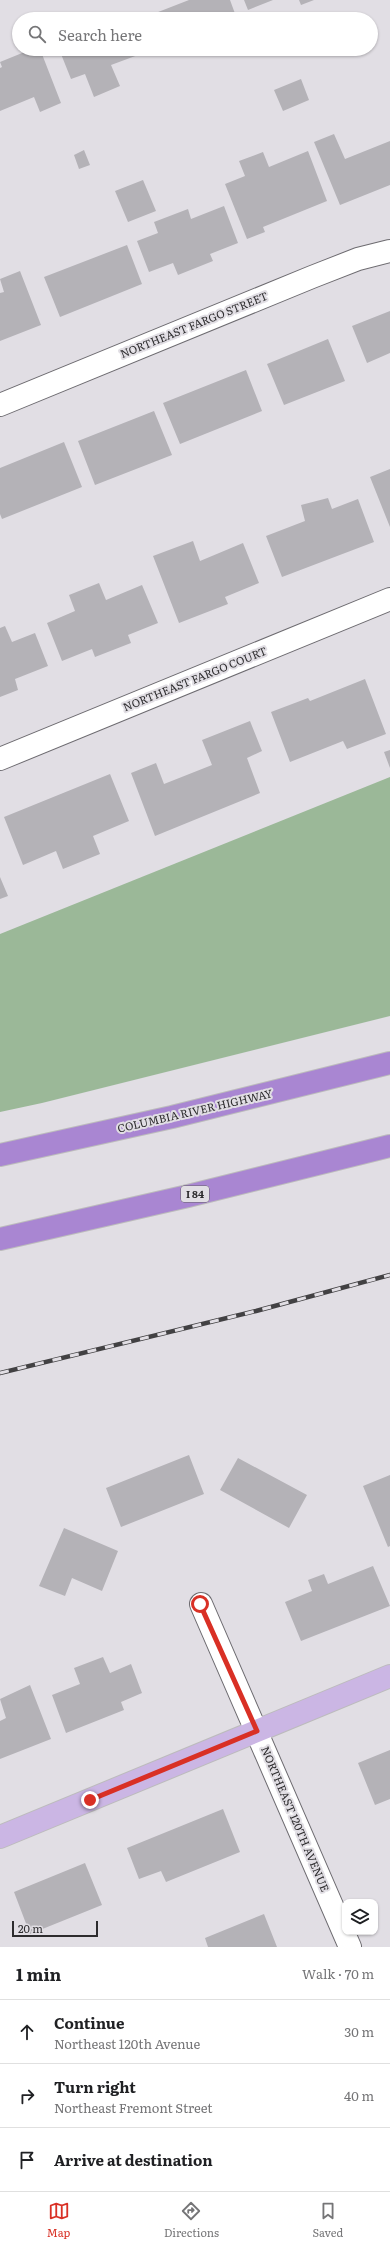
<!DOCTYPE html>
<html lang="en">
<head>
<meta charset="utf-8">
<style>
  :root { --surface:#fff; --page:#f6f6f6; --text:#202124; --muted:#757577; --line:#e0e0e0; --accent:#d93025 }
  body { margin:0; font-family:Literata,serif; background:var(--page); color:var(--text) }
  .controls { position:absolute; right:12px; bottom:12px; display:grid; overflow:hidden; border-radius:8px; box-shadow:0 1px 3px #0004 }
  .controls button { width:36px; height:36px; display:grid; place-items:center; padding:0; border:0; border-bottom:1px solid var(--line); background:var(--surface); color:var(--text); font:20px sans-serif }
  .scale { position:absolute; left:12px; bottom:10px; width:86px; box-sizing:border-box; padding-left:4px; border:2px solid #2d2c2e; border-top:0; font-size:11px; line-height:14px; white-space:nowrap; color:#2d2c2e; -webkit-text-stroke:3px #e1dee4; paint-order:stroke }
  .stop { position:absolute; width:12px; height:12px; margin:-9px; border:3px solid #d93025; border-radius:50%; background:#fff }
  .stop.end { background:#d93025; border-color:#fff; box-shadow:0 1px 4px #0008 }
  .list { margin:0; padding:0; list-style:none }
  h2 { display:flex; justify-content:space-between; align-items:center; height:52px; margin:0; padding:0 16px; font-size:17px }
  h2 small { font-size:13px; font-weight:400; color:var(--muted) }
  .list li { display:grid; grid-template-columns:26px 1fr auto; gap:12px; align-items:center; box-sizing:border-box; height:64px; padding:0 16px; border-top:1px solid var(--line) }
  .list b { display:block; font-size:15px; white-space:nowrap }
  .list p { margin:0; font-size:13px; white-space:nowrap; color:var(--muted) }
  .list em { font-size:13px; font-style:normal; color:var(--muted) }
  .icon { flex:none; width:22px; height:22px; fill:none; stroke:currentColor; stroke-width:2; stroke-linecap:round; stroke-linejoin:round }
  .map { position:relative; flex:none; width:390px; height:1947px; overflow:hidden }
  .search { position:absolute; background:var(--surface); box-shadow:0 1px 3px #0004; left:12px; right:12px; top:12px; height:44px; display:flex; align-items:center; gap:10px; box-sizing:border-box; padding:0 14px; border-radius:22px; color:var(--muted); font-size:15px }
  .sheet { height:244px; background:var(--surface) }
  nav { display:flex; justify-content:space-around; align-items:center; box-sizing:border-box; height:56px; border-top:1px solid var(--line); background:var(--surface); font-size:11px; color:var(--muted) }
  nav a { display:grid; justify-items:center; gap:2px }
  nav .on { color:var(--accent) }
  .map>svg:first-child { display:block }
  .green { fill:#9bb898 }
  .building { fill:#b4b2b7 }
  .lines { fill:none; stroke-linecap:round; stroke-linejoin:round }
  .minor-casing { stroke:#6d6b70; stroke-width:24 }
  .major-casing { stroke:#bcbbbc; stroke-width:24 }
  .highway-casing { stroke:#bcbbbc; stroke-width:24 }
  .minor { stroke:#fff; stroke-width:22 }
  .major { stroke:#cbb6e4; stroke-width:22 }
  .highway { stroke:#a986d2; stroke-width:22 }
  .rail-casing { stroke:#424143; stroke-width:4.5 }
  .rail { stroke:#e1dee4; stroke-width:3; stroke-dasharray:9; stroke-linecap:butt }
  .route { stroke:#d93025; stroke-width:5 }
  .labels { text-anchor:middle; stroke-width:4; stroke-linejoin:round; paint-order:stroke }
  .shield { fill:#e1dee4; stroke:#636165; stroke-width:1 }
  .shield-label { font-size:10px; font-weight:bold; fill:#2d2c2e }
  .street-label { font-size:11px; fill:#2d2c2e; stroke:#e1dee4 }
</style>
</head>
<body>
<div class="map">
<svg width="390" height="1947" viewBox="0 0 390 1947">
  <rect width="100%" height="100%" fill="#e1dee4"/>
  <path class="green" d="M390,777V1016L42,1103L0,1112V934Z"/>
  <path class="building" d="M189,0H230L237,19H155L153,14Z
    M244,0H273L248,10Z
    M299,0H314L301,5Z
    M121,13L123,19H105Z
    M32,49H40L61,103L40,112L34,97L0,111V68L2,67L0,62Z
    M59,49H135L138,55L111,65L120,86L94,97L85,74L71,79Z
    M167,49H183L169,55Z
    M301,79L309,100L283,111L274,90Z
    M334,134L345,159L390,141V185L340,205L314,142Z
    M84,150L90,165L79,169L74,155Z
    M308,151L327,201L263,227L265,232L247,239L225,184L245,176L239,161L263,152L269,167Z
    M143,180L156,211L128,222L115,191Z
    M224,206L238,243L210,254L213,261L178,275L173,263L149,272L137,241L158,233L154,222L188,209L191,219Z
    M127,245L142,284L60,317L44,277Z
    M20,271L41,325L0,341V293L4,292L0,279Z
    M390,311V353L367,363L352,326Z
    M328,339L345,381L284,405L267,364Z
    M246,370L262,411L180,444L163,403Z
    M154,411L172,455L95,485L78,441Z
    M64,442L82,487L2,519L0,514V468Z
    M390,469V527L370,477Z
    M328,498L332,509L358,499L374,542L282,577L266,536L305,521L301,505Z
    M193,541L200,561L243,543L259,583L225,597L228,604L179,623L153,556Z
    M99,583L106,600L142,585L158,623L128,635L131,643L95,657L92,649L62,661L47,623L75,611L69,595Z
    M5,626L12,642L35,633L48,666L15,679L18,690L0,697V628Z
    M365,679L386,734L347,749L343,741L290,762L271,712L308,698L310,701Z
    M250,721L262,751L247,758L260,793L155,836L131,773L156,763L164,784L212,765L202,740Z
    M390,750V768L384,752Z
    M110,774L129,821L93,836L100,854L63,869L56,851L23,865L4,817Z
    M0,877L8,896L0,899Z
    M189,1455L204,1494L121,1527L106,1488Z
    M238,1458L307,1495L289,1528L220,1490Z
    M390,1475V1546L388,1547L363,1486Z
    M64,1528L118,1551L102,1591L72,1578L65,1596L39,1586Z
    M373,1566L390,1606L301,1641L285,1602L312,1591L308,1580L324,1574L328,1584Z
    M103,1657L110,1673L131,1664L142,1693L121,1702L124,1710L66,1733L52,1695L80,1684L74,1668Z
    M30,1685L51,1739L0,1759V1721L6,1718L0,1699Z
    M390,1750V1799L375,1805L358,1763Z
    M223,1809L240,1852L166,1882L161,1871L139,1879L127,1848Z
    M85,1863L102,1905L30,1934L14,1892Z
    M264,1914L277,1947H208L205,1938Z"/>
  <g class="lines">
    <g class="minor-casing">
      <path id="minor" d="M0,405L312,277L358,259L390,251
        M0,759L390,599
        M201,1604L350,1947"/>
    </g>
    <g class="major-casing">
      <path id="major" d="M0,1837L390,1676"/>
    </g>
    <g class="highway-casing">
      <path id="highway" d="M0,1155L172,1117L390,1063
        M0,1239L188,1196L390,1146"/>
    </g>
    <use href="#minor" class="minor"/>
    <use href="#major" class="major"/>
    <use href="#highway" class="highway"/>
    <g class="rail-casing">
      <path id="rail" d="M0,1373L256,1311L390,1275"/>
    </g>
    <use href="#rail" class="rail"/>
  </g>
  <g class="lines">
    <path class="route" d="M90,1800L257,1731L200,1604"/>
  </g>
  <g class="labels">
    <rect class="shield" x="181" y="1186" width="28" height="16" rx="3"/>
    <g class="shield-label">
      <text x="195" y="1198">I 84</text>
    </g>
    <g class="street-label">
      <text transform="translate(194 325) rotate(-22)" y="4">NORTHEAST FARGO STREET</text>
      <text transform="translate(195 679) rotate(-22)" y="4">NORTHEAST FARGO COURT</text>
      <text transform="translate(195 1111) rotate(-13)" y="4">COLUMBIA RIVER HIGHWAY</text>
      <text transform="translate(295 1819) rotate(67)" y="4">NORTHEAST 120TH AVENUE</text>
    </g>
  </g>
</svg>
<div class="controls">
<button><svg class="icon" aria-label="layers" viewBox="0 0 24 24"><path d="M12 4l9 5-9 5-9-5zM3 14l9 5 9-5"/></svg></button>
</div>
<div class="scale">20 m</div>
<div class="stop" style="left:200px;top:1604px"></div>
<div class="stop end" style="left:90px;top:1800px"></div>
<div class="search"><svg class="icon" aria-label="search" viewBox="0 0 24 24"><circle cx="10" cy="10" r="6"/><path d="M15 15l6 6"/></svg>Search here</div>
</div>
<section class="sheet">
<h2>1 min<small>Walk · 70 m</small></h2>
<ul class="list">
<li><svg class="icon" aria-label="ahead" viewBox="0 0 24 24"><path d="M12 20V5M6 11l6-6 6 6"/></svg><div><b>Continue</b><p>Northeast 120th Avenue</p></div><em>30 m</em></li>
<li><svg class="icon" aria-label="right" viewBox="0 0 24 24"><path d="M7 20v-9h11M14 6l5 5-5 5"/></svg><div><b>Turn right</b><p>Northeast Fremont Street</p></div><em>40 m</em></li>
<li><svg class="icon" aria-label="arrive" viewBox="0 0 24 24"><path d="M6 21V4h12l-3 4 3 4H6"/></svg><div><b>Arrive at destination</b></div></li>
</ul>
</section>
<nav>
<a class="on"><svg class="icon" aria-label="map" viewBox="0 0 24 24"><path d="M3 6l6-2 6 2 6-2v14l-6 2-6-2-6 2zM9 4v14M15 6v14"/></svg>Map</a>
<a><svg class="icon" aria-label="directions" viewBox="0 0 24 24"><path d="M12 3l9 9-9 9-9-9zM9 14v-3h6M13 9l2 2-2 2"/></svg>Directions</a>
<a><svg class="icon" aria-label="saved" viewBox="0 0 24 24"><path d="M7 4h10v16l-5-4-5 4z"/></svg>Saved</a>
</nav>
</body>
</html>
